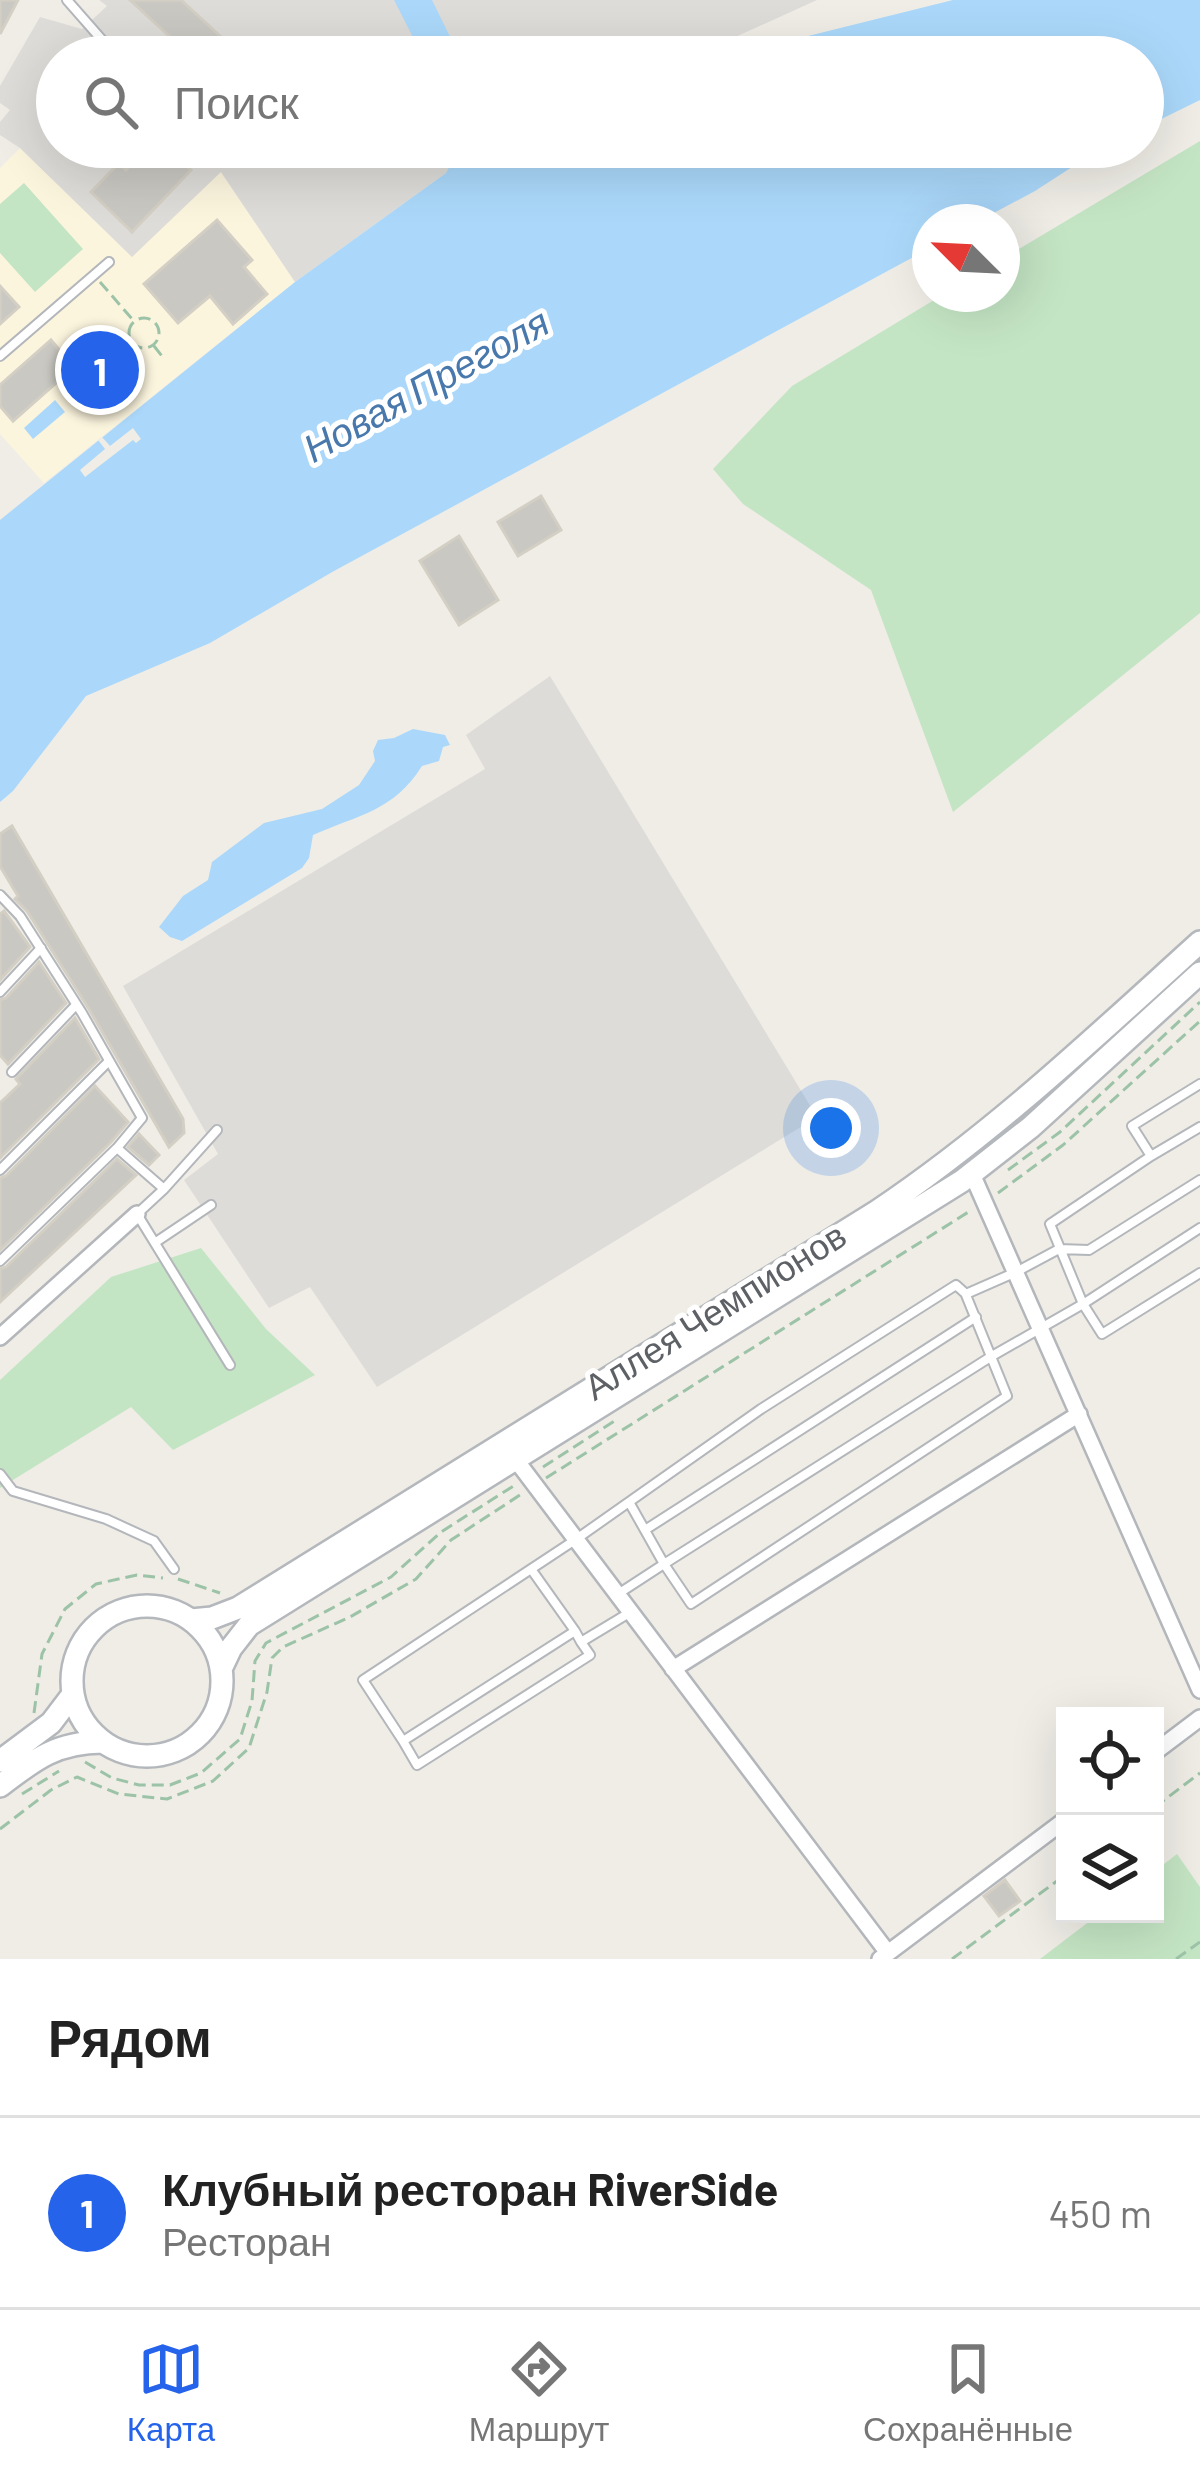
<!DOCTYPE html>
<html lang="ru">
<head>
<meta charset="utf-8">
<style>
  :root { --surface:#fff; --page:#f2f2f2; --text:#222; --muted:#767676; --line:#e0e0e0; --accent:#2563eb }
  body { margin:0; font-family:Barlow,sans-serif; background:var(--page); color:var(--text) }
  .controls { position:absolute; right:36px; bottom:36px; display:grid; overflow:hidden; border-radius:0px; box-shadow:0 12px 48px #0002 }
  .controls button { width:108px; height:108px; display:grid; place-items:center; padding:0; border:0; border-bottom:3px solid var(--line); background:var(--surface); color:var(--text); font:60px sans-serif }
  .compass { position:absolute; left:912px; top:204px; width:108px; height:108px; border-radius:50%; background:var(--surface); box-shadow:0 12px 48px #0002; rotate:294deg }
  .you { position:absolute; left:831px; top:1128px; width:42px; height:42px; margin:-30px; border:9px solid #fff; border-radius:50%; background:#1a73e8; box-shadow:0 0 0 18px #1a73e833 }
  .badge { display:grid; place-items:center; width:78px; height:78px; border-radius:50%; background:var(--accent); color:#fff; font-size:39px; font-weight:700 }
  .pin { position:absolute; translate:-50% -50%; border:6px solid #fff; box-shadow:0 3px 12px #0006 }
  .list { margin:0; padding:0; list-style:none }
  h2 { display:flex; justify-content:space-between; align-items:center; height:156px; margin:0; padding:0 48px; font-size:51px }
  h2 small { font-size:39px; font-weight:400; color:var(--muted) }
  .list li { display:grid; grid-template-columns:78px 1fr auto; gap:36px; align-items:center; box-sizing:border-box; height:192px; padding:0 48px; border-top:3px solid var(--line) }
  .list b { display:block; font-size:45px; white-space:nowrap }
  .list p { margin:0; font-size:39px; white-space:nowrap; color:var(--muted) }
  .list em { font-size:39px; font-style:normal; color:var(--muted) }
  .icon { flex:none; width:66px; height:66px; fill:none; stroke:currentColor; stroke-width:2; stroke-linecap:round; stroke-linejoin:round }
  .map { position:relative; flex:none; width:1200px; height:1959px; overflow:hidden }
  .search { position:absolute; background:var(--surface); box-shadow:0 12px 48px #0002; left:36px; right:36px; top:36px; height:132px; display:flex; align-items:center; gap:30px; box-sizing:border-box; padding:0 42px; border-radius:66px; color:var(--muted); font-size:45px }
  .sheet { height:348px; background:var(--surface) }
  nav { display:flex; justify-content:space-around; align-items:center; box-sizing:border-box; height:168px; border-top:3px solid var(--line); background:var(--surface); font-size:33px; color:var(--muted) }
  nav a { display:grid; justify-items:center; gap:6px }
  nav .on { color:var(--accent) }
  .map>svg:first-child { display:block }
  .commercial { fill:#fcf5de }
  .industrial { fill:#dedcd8 }
  .green { fill:#c4e5c4 }
  .water { fill:#abd8fa }
  .pier { fill:#efede6 }
  .building { fill:#cac8c2; stroke:#d3cfc4; stroke-width:3 }
  .lines { fill:none; stroke-linecap:round; stroke-linejoin:round }
  .service-casing { stroke:#b3b6ba; stroke-width:12 }
  .minor-casing { stroke:#b3b6ba; stroke-width:20 }
  .secondary-casing { stroke:#b4b8bc; stroke-width:26 }
  .path { stroke:#9cc3a7; stroke-width:3; stroke-dasharray:12 6; stroke-linecap:butt }
  .service { stroke:#fff; stroke-width:8 }
  .minor { stroke:#fff; stroke-width:15 }
  .secondary { stroke:#fff; stroke-width:21 }
  .labels { text-anchor:middle; stroke-width:10; stroke-linejoin:round; paint-order:stroke }
  .street-label { font-size:36px; fill:#5d6165; stroke:#fff }
  .water-label { font-size:39px; font-style:italic; fill:#4878ac; stroke:#fff }
</style>
</head>
<body>
<div class="map">
<svg width="1200" height="1959" viewBox="0 0 1200 1959">
  <rect width="100%" height="100%" fill="#efede6"/>
  <path class="commercial" d="M20,148L132,257L220,171L295,282L44,483L0,434V168Z"/>
  <path class="industrial" d="M99,0H817L691,57H57V147H539L446,173L295,282L221,172L132,257L20,148L0,135V122L10,110L0,103V86L40,17L82,29L107,6Z
    M550,676L817,1117L377,1387L310,1287L269,1308L184,1180L218,1154L123,986L485,769L466,735Z"/>
  <path class="green" d="M1200,141V613L953,812L871,590L743,504L713,469L792,386L944,294H1002V259Z
    M24,183L83,249L35,292L0,253V204Z
    M201,1248L266,1329L315,1375L173,1450L131,1407L0,1488V1380L111,1277Z
    M1177,1854L1200,1887V1959H1040L1099,1914H1155V1871Z"/>
  <path class="water" d="M394,0H432L460,57H423Z
    M953,0H1200V100L1143,128V57H753L776,44Z
    M460,147H1103L1035,191L977,222H930V248L334,571L210,643L86,696L13,791L0,802V520L295,282L446,173Z
    M55,400L65,412L33,439L24,428Z
    M413,729L445,735L450,745L443,747L439,761L422,766C394,811 358,815 313,835L309,858L302,868L182,941L170,937L159,927L183,896L208,880L212,862L264,823L322,809L359,785L375,761L373,751L378,740L394,738Z"/>
  <path class="pier" d="M133,428L141,439L136,443L133,440L85,477L80,470L105,449L98,440L102,437L110,446Z"/>
  <path class="building" d="M0,0H18L0,34Z
    M130,0H181L231,46L221,57H192Z
    M149,147H167L191,170L132,232L91,192L119,163L126,170Z
    M217,220L252,260L244,267L267,294L233,324L210,296L178,323L144,284Z
    M0,286L19,307L0,324Z
    M51,340L74,367L13,421L0,406V385Z
    M106,344L124,365L91,394L73,373Z
    M541,496L561,530L518,556L498,522Z
    M459,536L498,600L459,625L420,561Z
    M12,826L183,1119L184,1133L169,1147L89,1009L27,911L15,899L18,896L0,866V834Z
    M4,911L30,947L0,980V914Z
    M39,962L66,1003L8,1064L0,1055V1000L6,998Z
    M75,1018L99,1059L0,1158V1103L20,1084L16,1079Z
    M95,1086L128,1122L111,1142L0,1250V1178L6,1176Z
    M139,1134L159,1155L149,1165L128,1147Z
    M117,1159L136,1175L0,1302V1269L6,1267Z
    M1005,1880L1020,1901L999,1916L984,1896Z"/>
  <g class="lines">
    <g class="service-casing">
      <path id="service" d="M67,0L117,57
        M0,356L109,262
        M0,895L20,916L82,1013L142,1118L117,1148L164,1189
        M0,992L41,948
        M12,1072L76,1005
        M1200,1084L1132,1126L1151,1156L1050,1224L1083,1304L1102,1334L1200,1273
        M217,1130L164,1189L137,1214L230,1365
        M1151,1156L1200,1127
        M0,1170L109,1061
        M156,1242L211,1205
        M0,1261L117,1148
        M0,1474L13,1491L106,1519L154,1541L174,1569
        M629,1502L664,1564L992,1356L1083,1304L1200,1228
        M645,1530L976,1317
        M531,1569L575,1631
        M618,1594L664,1564L691,1604L1007,1396L966,1295
        M629,1613L581,1642L575,1631L403,1741L363,1680L575,1540L761,1409L956,1285L966,1294L1016,1272L1059,1249L1089,1250L1200,1180
        M403,1741L417,1765L590,1655L581,1642"/>
    </g>
    <g class="minor-casing">
      <path id="minor" d="M972,1174L1200,1690
        M0,1337L137,1214
        M516,1460L888,1953
        M673,1669L1079,1414
        M1155,1752L1200,1718
        M880,1959L1065,1820"/>
    </g>
    <g class="secondary-casing">
      <path id="secondary" d="M72 1681a75 75 0 1 1 150 0a75 75 0 1 1-150 0Z
        M191,1620L212,1618L238,1608L876,1212C994,1133 1095,1037 1200,942
        M221,1669L231,1648L249,1625L962,1181L1031,1127L1200,973
        M0,1761L51,1723L73,1694
        M0,1786C35,1759 57,1742 103,1742"/>
    </g>
    <path class="path" d="M100,282L133,320
      M129 333a15 15 0 1 1 30 0a15 15 0 1 1-30 0Z
      M154,346L165,360
      M1008,1170L1060,1132L1200,1002
      M998,1193L1063,1145L1200,1021
      M543,1467L616,1420
      M546,1478L970,1211
      M178,1579L220,1593
      M34,1713L42,1654L65,1609L96,1584L137,1575L163,1578
      M85,1762L112,1778L139,1785H170L201,1773L240,1739L252,1701L255,1661L266,1643L391,1577L441,1532L515,1485
      M22,1794L59,1771
      M1155,1807L1200,1773
      M0,1829L51,1790L77,1777L119,1794L167,1799L213,1781L249,1748L267,1692L272,1658L283,1647L350,1617L416,1579L451,1540L523,1493
      M952,1959L1065,1875
      M1176,1959L1200,1942"/>
    <use href="#service" class="service"/>
    <use href="#minor" class="minor"/>
    <use href="#secondary" class="secondary"/>
  </g>
  <g class="labels">
    <g class="street-label">
      <text transform="translate(715 1311) rotate(-32)" y="13">Аллея Чемпионов</text>
    </g>
    <g class="water-label">
      <text transform="translate(426 385) rotate(-29)" y="14">Новая Преголя</text>
    </g>
  </g>
</svg>
<div class="controls">
<button><svg class="icon" aria-label="locate" viewBox="0 0 24 24"><circle cx="12" cy="12" r="6"/><path d="M12 2v4M12 18v4M2 12h4M18 12h4"/></svg></button>
<button><svg class="icon" aria-label="layers" viewBox="0 0 24 24"><path d="M12 4l9 5-9 5-9-5zM3 14l9 5 9-5"/></svg></button>
</div>
<svg class="compass" viewBox="-18 -18 36 36"><path d="M0-13l5 13h-10z" fill="#e53935"/><path d="M0 13l5-13h-10z" fill="#767676"/></svg>
<div class="you"></div>
<div class="pin badge" style="left:100px;top:370px">1</div>
<div class="search"><svg class="icon" aria-label="search" viewBox="0 0 24 24"><circle cx="10" cy="10" r="6"/><path d="M15 15l6 6"/></svg>Поиск</div>
</div>
<section class="sheet">
<h2>Рядом<small></small></h2>
<ul class="list">
<li><span class="badge">1</span><div><b>Клубный ресторан RiverSide</b><p>Ресторан</p></div><em>450 m</em></li>
</ul>
</section>
<nav>
<a class="on"><svg class="icon" aria-label="map" viewBox="0 0 24 24"><path d="M3 6l6-2 6 2 6-2v14l-6 2-6-2-6 2zM9 4v14M15 6v14"/></svg>Карта</a>
<a><svg class="icon" aria-label="directions" viewBox="0 0 24 24"><path d="M12 3l9 9-9 9-9-9zM9 14v-3h6M13 9l2 2-2 2"/></svg>Маршрут</a>
<a><svg class="icon" aria-label="saved" viewBox="0 0 24 24"><path d="M7 4h10v16l-5-4-5 4z"/></svg>Сохранённые</a>
</nav>
</body>
</html>
